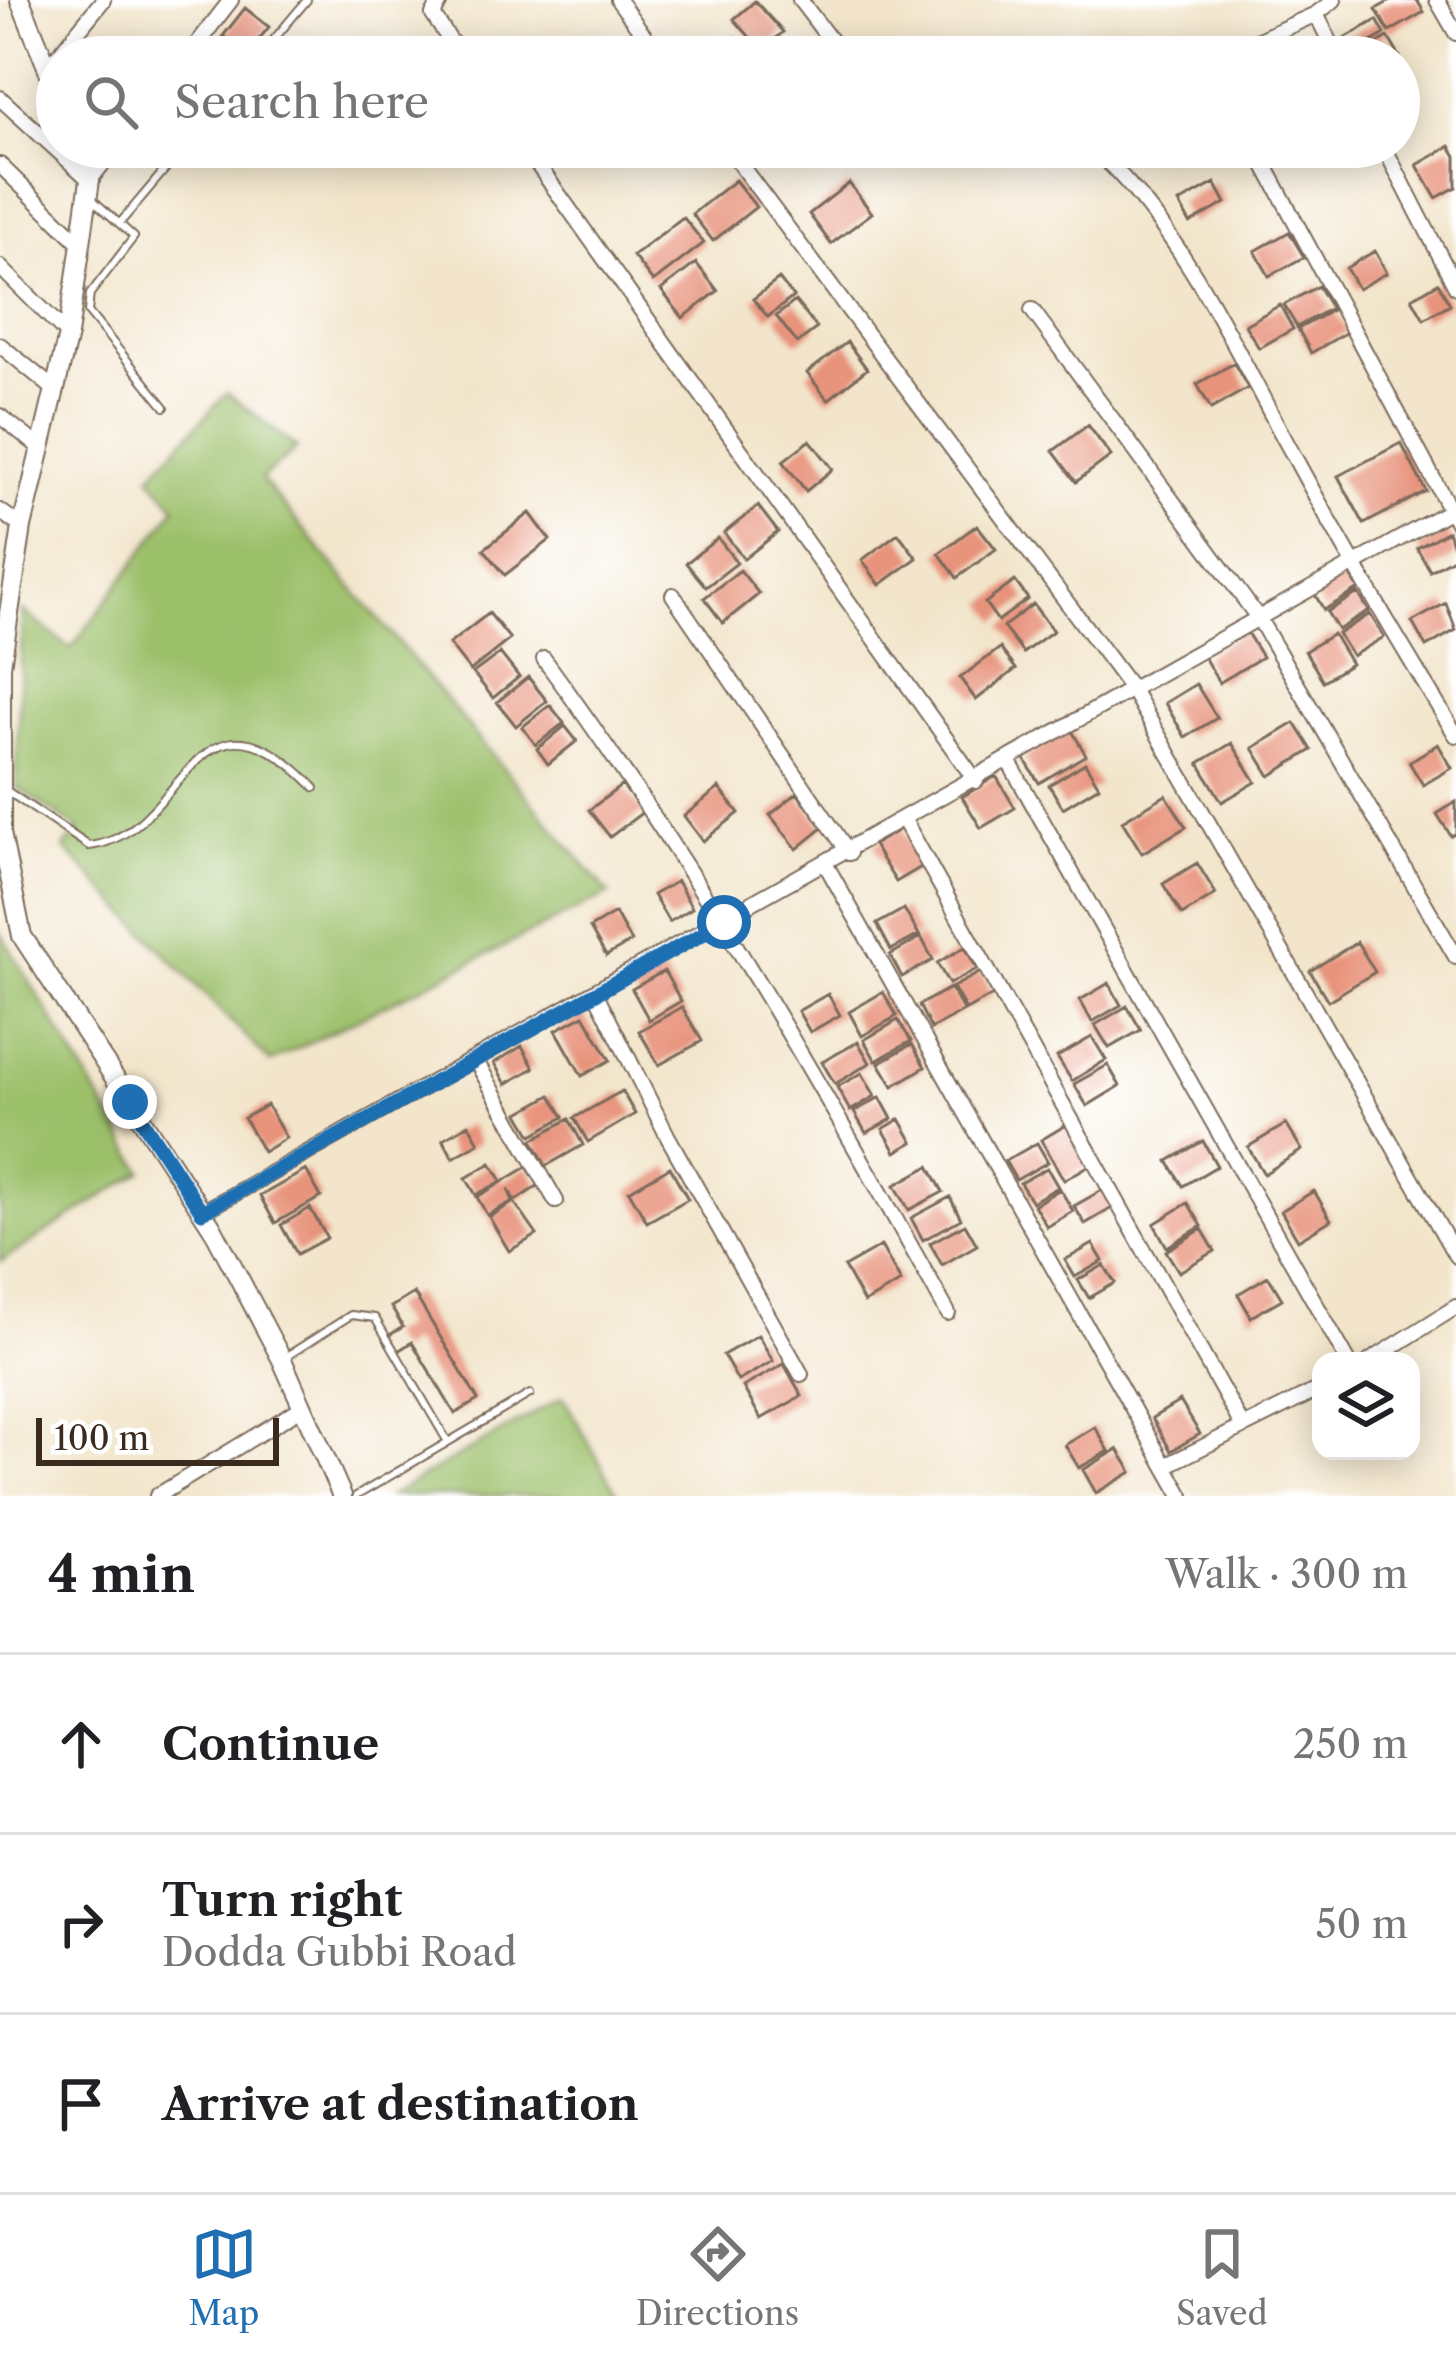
<!DOCTYPE html>
<html lang="en">
<head>
<meta charset="utf-8">
<style>
  :root { --surface:#fff; --page:#f2f2f2; --text:#202124; --muted:#757577; --line:#e0e0e0; --accent:#1f6fb2 }
  body { margin:0; font-family:"Libre Caslon Text",serif; background:var(--page); color:var(--text) }
  .controls { position:absolute; right:36px; bottom:36px; display:grid; overflow:hidden; border-radius:24px; box-shadow:0 6px 30px #0003 }
  .controls button { width:108px; height:108px; display:grid; place-items:center; padding:0; border:0; border-bottom:3px solid var(--line); background:var(--surface); color:var(--text); font:60px sans-serif }
  .scale { position:absolute; left:36px; bottom:30px; width:243px; box-sizing:border-box; padding-left:12px; border:6px solid #3b2a1e; border-top:0; font-size:33px; line-height:42px; white-space:nowrap; color:#3b2a1e; -webkit-text-stroke:9px #fff; paint-order:stroke }
  .stop { position:absolute; width:36px; height:36px; margin:-27px; border:9px solid #1f6fb2; border-radius:50%; background:#fff }
  .stop.end { background:#1f6fb2; border-color:#fff; box-shadow:0 3px 12px #0008 }
  .list { margin:0; padding:0; list-style:none }
  h2 { display:flex; justify-content:space-between; align-items:center; height:156px; margin:0; padding:0 48px; font-size:51px }
  h2 small { font-size:39px; font-weight:400; color:var(--muted) }
  .list li { display:grid; grid-template-columns:78px 1fr auto; gap:36px; align-items:center; box-sizing:border-box; height:180px; padding:0 48px; border-top:3px solid var(--line) }
  .list b { display:block; font-size:45px; white-space:nowrap }
  .list p { margin:0; font-size:39px; white-space:nowrap; color:var(--muted) }
  .list em { font-size:39px; font-style:normal; color:var(--muted) }
  .icon { flex:none; width:66px; height:66px; fill:none; stroke:currentColor; stroke-width:2; stroke-linecap:round; stroke-linejoin:round }
  .map { position:relative; flex:none; width:1456px; height:1496px; overflow:hidden }
  .search { position:absolute; background:var(--surface); box-shadow:0 6px 30px #0003; left:36px; right:36px; top:36px; height:132px; display:flex; align-items:center; gap:30px; box-sizing:border-box; padding:0 42px; border-radius:66px; color:var(--muted); font-size:45px }
  .sheet { height:696px; background:var(--surface) }
  nav { display:flex; justify-content:space-around; align-items:center; box-sizing:border-box; height:168px; border-top:3px solid var(--line); background:var(--surface); font-size:33px; color:var(--muted) }
  nav a { display:grid; justify-items:center; gap:6px }
  nav .on { color:var(--accent) }
  .map>svg:first-child { display:block }
  .green { fill:#9cc06a; stroke:#6c7544; stroke-width:3 }
  .building { fill:#e8937b }
  .lines { fill:none; stroke-linecap:round; stroke-linejoin:round }
  .service-casing { stroke:#7b6b5b; stroke-width:10 }
  .minor-casing { stroke:#7b6b5b; stroke-width:18 }
  .secondary-casing { stroke:#7b6b5b; stroke-width:22 }
  .service { stroke:#fff; stroke-width:6 }
  .minor { stroke:#fff; stroke-width:14 }
  .secondary { stroke:#fff; stroke-width:18 }
  .route { stroke:#1f6fb2; stroke-width:15 }
</style>
</head>
<body>
<div class="map">
<svg width="1456" height="1496" viewBox="0 0 1456 1496">
  <rect width="100%" height="100%" fill="#fff"/>
  <filter id="ink" filterUnits="userSpaceOnUse"><feTurbulence type="fractalNoise" baseFrequency=".00833" numOctaves="2"/><feDisplacementMap in="SourceGraphic" scale="24" xChannelSelector="R" yChannelSelector="G"/><feConvolveMatrix kernelMatrix="1 2 1 2 8 2 1 2 1" color-interpolation-filters="sRGB"/></filter>
  <filter id="wash" filterUnits="userSpaceOnUse"><feTurbulence type="fractalNoise" baseFrequency=".004" numOctaves="4" result="noise"/><feDisplacementMap in="SourceGraphic" scale="48" xChannelSelector="R" yChannelSelector="G"/><feGaussianBlur stdDeviation="2.7" result="paint"/><feColorMatrix in="noise" values="0 0 0 0 0 0 0 0 0 0 0 0 0 0 0 0 0 1.4 0 .05"/><feComposite in="paint" operator="in"/></filter>
  <g filter="url(#wash)">
    <rect width="100%" height="100%" fill="#f2e5cb"/>
    <path class="green" d="M227,393L297,448L261,479L609,894L270,1062L64,848L79,830L16,787L23,611L71,649L176,507L150,476Z
      M0,932L143,1171L0,1262Z
      M563,1397L619,1496H389Z"/>
    <g id="blocks">
      <path class="building" d="M1392,0H1417L1424,12L1389,32L1376,9Z
        M755,1L783,32L762,51L734,19Z
        M245,8L269,27L246,55L223,36Z
        M1377,20L1385,34L1349,55L1341,40Z
        M735,37L751,57H717L714,53Z
        M1388,37L1400,57H1353Z
        M1450,146L1456,156V187L1436,198L1417,165Z
        M735,180L756,207L713,241L692,214Z
        M849,183L872,213L831,244L809,214Z
        M1215,183L1226,203L1190,223L1179,203Z
        M683,217L704,243L653,282L633,256Z
        M1289,232L1304,257L1269,276L1255,251Z
        M1375,251L1387,273L1358,289L1346,268Z
        M696,263L718,291L683,318L661,290Z
        M779,279L793,297L768,317L753,299Z
        M1438,283L1450,304L1424,319L1412,298Z
        M1318,286L1331,308L1297,327L1284,305Z
        M795,301L817,328L797,343L776,316Z
        M1280,305L1293,329L1259,348L1245,325Z
        M1334,309L1347,332L1311,353L1298,329Z
        M847,342L867,369L828,400L807,373Z
        M1234,363L1248,388L1211,409L1197,384Z
        M1088,425L1111,456L1076,482L1053,451Z
        M810,440L833,469L806,491L783,461Z
        M1401,443L1426,491L1364,524L1338,476Z
        M758,506L778,532L744,559L724,533Z
        M530,513L550,540L505,575L484,549Z
        M977,525L996,549L957,578L939,553Z
        M1448,531L1456,556L1430,571L1417,548Z
        M898,533L917,558L880,585L862,560Z
        M718,538L737,563L706,587L686,563Z
        M740,570L759,594L723,623L704,598Z
        M1349,572L1359,589L1324,610L1314,593Z
        M1015,581L1028,599L998,621L985,603Z
        M1358,593L1369,611L1338,630L1327,612Z
        M1446,603L1456,630L1426,647L1412,622Z
        M1033,604L1053,631L1023,653L1003,627Z
        M489,613L510,639L470,671L449,644Z
        M1370,614L1384,637L1352,656L1338,634Z
        M1246,631L1262,657L1219,683L1204,657Z
        M1333,634L1351,664L1323,681L1305,651Z
        M1000,648L1016,669L976,700L960,678Z
        M500,653L519,677L493,698L473,673Z
        M528,677L547,701L516,726L497,702Z
        M1196,684L1217,718L1185,737L1165,703Z
        M550,705L564,723L536,745L522,727Z
        M1295,723L1312,750L1270,776L1253,748Z
        M565,726L577,741L548,764L537,749Z
        M1071,729L1086,755L1039,783L1024,758Z
        M1232,743L1256,782L1222,802L1199,763Z
        M1438,744L1452,768L1423,785L1409,762Z
        M1085,763L1099,786L1063,808L1049,785Z
        M996,776L1015,808L981,828L962,797Z
        M622,785L643,812L610,837L589,810Z
        M719,788L739,813L703,841L684,816Z
        M797,793L824,827L797,849L770,815Z
        M1166,795L1186,827L1142,853L1122,821Z
        M1456,802V833L1451,836L1437,814Z
        M902,828L923,866L896,882L873,845Z
        M1197,863L1216,894L1182,915L1163,884Z
        M677,881L692,908L669,922L653,895Z
        M904,909L919,935L891,950L877,924Z
        M615,913L631,942L606,956L590,928Z
        M921,937L933,960L902,977L890,955Z
        M1357,942L1375,972L1328,1001L1310,971Z
        M965,947L977,969L949,984L937,963Z
        M664,971L681,1001L649,1020L632,989Z
        M981,972L993,995L966,1010L953,987Z
        M1109,983L1121,1005L1092,1022L1080,1000Z
        M950,988L964,1011L931,1029L919,1005Z
        M883,992L897,1016L862,1036L849,1012Z
        M828,994L840,1015L810,1032L798,1011Z
        M1127,1006L1141,1030L1109,1048L1095,1025Z
        M682,1007L702,1041L659,1065L639,1031Z
        M584,1015L610,1060L582,1076L556,1030Z
        M898,1020L911,1041L876,1061L864,1040Z
        M1092,1037L1106,1060L1072,1081L1057,1057Z
        M858,1042L870,1063L835,1084L822,1062Z
        M912,1044L925,1067L893,1086L879,1063Z
        M522,1046L534,1068L506,1084L494,1063Z
        M1108,1065L1120,1086L1087,1106L1074,1084Z
        M862,1073L875,1096L850,1111L837,1087Z
        M622,1091L635,1114L588,1142L574,1118Z
        M551,1095L564,1117L532,1135L519,1113Z
        M880,1097L892,1119L866,1133L854,1112Z
        M267,1105L286,1138L263,1152L244,1118Z
        M569,1119L583,1145L546,1166L532,1140Z
        M900,1119L913,1142L896,1152L883,1129Z
        M469,1124L479,1143L453,1158L443,1139Z
        M1286,1124L1302,1150L1264,1174L1248,1147Z
        M1066,1125L1090,1165L1064,1180L1041,1140Z
        M1203,1141L1217,1166L1183,1186L1168,1161Z
        M1037,1143L1048,1162L1016,1180L1005,1161Z
        M491,1163L502,1181L476,1195L466,1178Z
        M929,1166L943,1192L909,1210L895,1185Z
        M527,1167L539,1185L515,1201L508,1189L513,1201L487,1215L477,1197Z
        M670,1167L688,1199L647,1222L629,1191Z
        M1047,1168L1058,1187L1032,1202L1020,1183Z
        M306,1170L321,1197L275,1223L260,1196Z
        M1060,1189L1073,1211L1047,1227L1034,1205Z
        M1104,1189L1114,1207L1085,1224L1074,1206Z
        M1314,1191L1331,1220L1298,1240L1281,1211Z
        M950,1197L961,1219L923,1240L911,1218Z
        M514,1202L537,1235L509,1251L489,1217Z
        M1188,1203L1202,1226L1167,1247L1154,1224Z
        M310,1208L327,1238L297,1254L281,1225Z
        M965,1224L977,1245L942,1265L930,1243Z
        M1202,1229L1215,1251L1179,1272L1166,1251Z
        M1093,1244L1103,1261L1075,1277L1065,1260Z
        M881,1246L901,1282L864,1303L844,1267Z
        M1104,1265L1115,1283L1089,1298L1078,1280Z
        M1268,1276L1282,1299L1251,1317L1238,1294Z
        M414,1293L478,1400L455,1414L412,1342L398,1351L388,1336L403,1327L391,1307Z
        M758,1335L773,1361L738,1381L723,1355Z
        M784,1364L802,1396L761,1419L743,1387Z
        M1180,1401L1200,1434L1171,1451L1152,1418Z
        M1095,1427L1109,1451L1079,1468L1065,1445Z
        M1118,1449L1132,1472L1096,1493L1083,1470Z"/>
    </g>
  </g>
  <g filter="url(#ink)">
    <use href="#blocks" fill-opacity="0" stroke="#7b6b5b" stroke-width="3"/>
    <g class="lines">
      <g class="service-casing">
        <path id="service" d="M259,57L307,0
          M91,198L134,237L90,294L88,312L165,407
          M120,223L184,147
          M7,791L89,846C187,835 192,661 315,788
          M284,1358L351,1315L375,1318L448,1442
          M356,1496L530,1394"/>
      </g>
      <g class="minor-casing">
        <path id="minor" d="M441,0L433,15L461,57
          M618,0L660,57
          M800,0L843,57
          M1334,0L1316,14L1338,57
          M1437,0L1456,33
          M187,57L231,0
          M802,57L833,43
          M1221,57L1316,14
          M48,68L103,0
          M0,98L90,180L116,147
          M525,147L976,781
          M727,147L1133,691L1456,1256
          M1255,147L1456,521
          M1384,147L1456,287
          M1103,157C1187,239 1234,347 1290,449C1342,546 1398,641 1456,735
          M0,165L81,244
          M0,267L68,335
          M1032,310L1259,619L1456,957
          M0,345L54,389
          M0,416L42,449
          M0,511L22,527
          M673,595L849,853
          M544,659C697,867 823,1088 948,1313
          M1009,762L1348,1361
          M905,822L1243,1427
          M826,865L1165,1466L1321,1388
          M596,994L668,1137L801,1374
          M476,1061L556,1201
          M202,1212L1456,507
          M1370,1361L1456,1307
          M1165,1466L1182,1496
          M157,1496L303,1407"/>
      </g>
      <g class="secondary-casing">
        <path id="secondary" d="M20,0L57,91
          M78,147L90,180L68,335L22,527L1,666V833L22,936L212,1227L282,1360L342,1496"/>
      </g>
      <use href="#service" class="service"/>
      <use href="#minor" class="minor"/>
      <use href="#secondary" class="secondary"/>
    </g>
  </g>
  <g class="lines" filter="url(#ink)">
    <path class="route" d="M130,1102L202,1212L724,922"/>
  </g>
</svg>
<div class="controls">
<button><svg class="icon" aria-label="layers" viewBox="0 0 24 24"><path d="M12 4l9 5-9 5-9-5zM3 14l9 5 9-5"/></svg></button>
</div>
<div class="scale">100 m</div>
<div class="stop" style="left:724px;top:922px"></div>
<div class="stop end" style="left:130px;top:1102px"></div>
<div class="search"><svg class="icon" aria-label="search" viewBox="0 0 24 24"><circle cx="10" cy="10" r="6"/><path d="M15 15l6 6"/></svg>Search here</div>
</div>
<section class="sheet">
<h2>4 min<small>Walk · 300 m</small></h2>
<ul class="list">
<li><svg class="icon" aria-label="ahead" viewBox="0 0 24 24"><path d="M12 20V5M6 11l6-6 6 6"/></svg><div><b>Continue</b></div><em>250 m</em></li>
<li><svg class="icon" aria-label="right" viewBox="0 0 24 24"><path d="M7 20v-9h11M14 6l5 5-5 5"/></svg><div><b>Turn right</b><p>Dodda Gubbi Road</p></div><em>50 m</em></li>
<li><svg class="icon" aria-label="arrive" viewBox="0 0 24 24"><path d="M6 21V4h12l-3 4 3 4H6"/></svg><div><b>Arrive at destination</b></div></li>
</ul>
</section>
<nav>
<a class="on"><svg class="icon" aria-label="map" viewBox="0 0 24 24"><path d="M3 6l6-2 6 2 6-2v14l-6 2-6-2-6 2zM9 4v14M15 6v14"/></svg>Map</a>
<a><svg class="icon" aria-label="directions" viewBox="0 0 24 24"><path d="M12 3l9 9-9 9-9-9zM9 14v-3h6M13 9l2 2-2 2"/></svg>Directions</a>
<a><svg class="icon" aria-label="saved" viewBox="0 0 24 24"><path d="M7 4h10v16l-5-4-5 4z"/></svg>Saved</a>
</nav>
</body>
</html>
